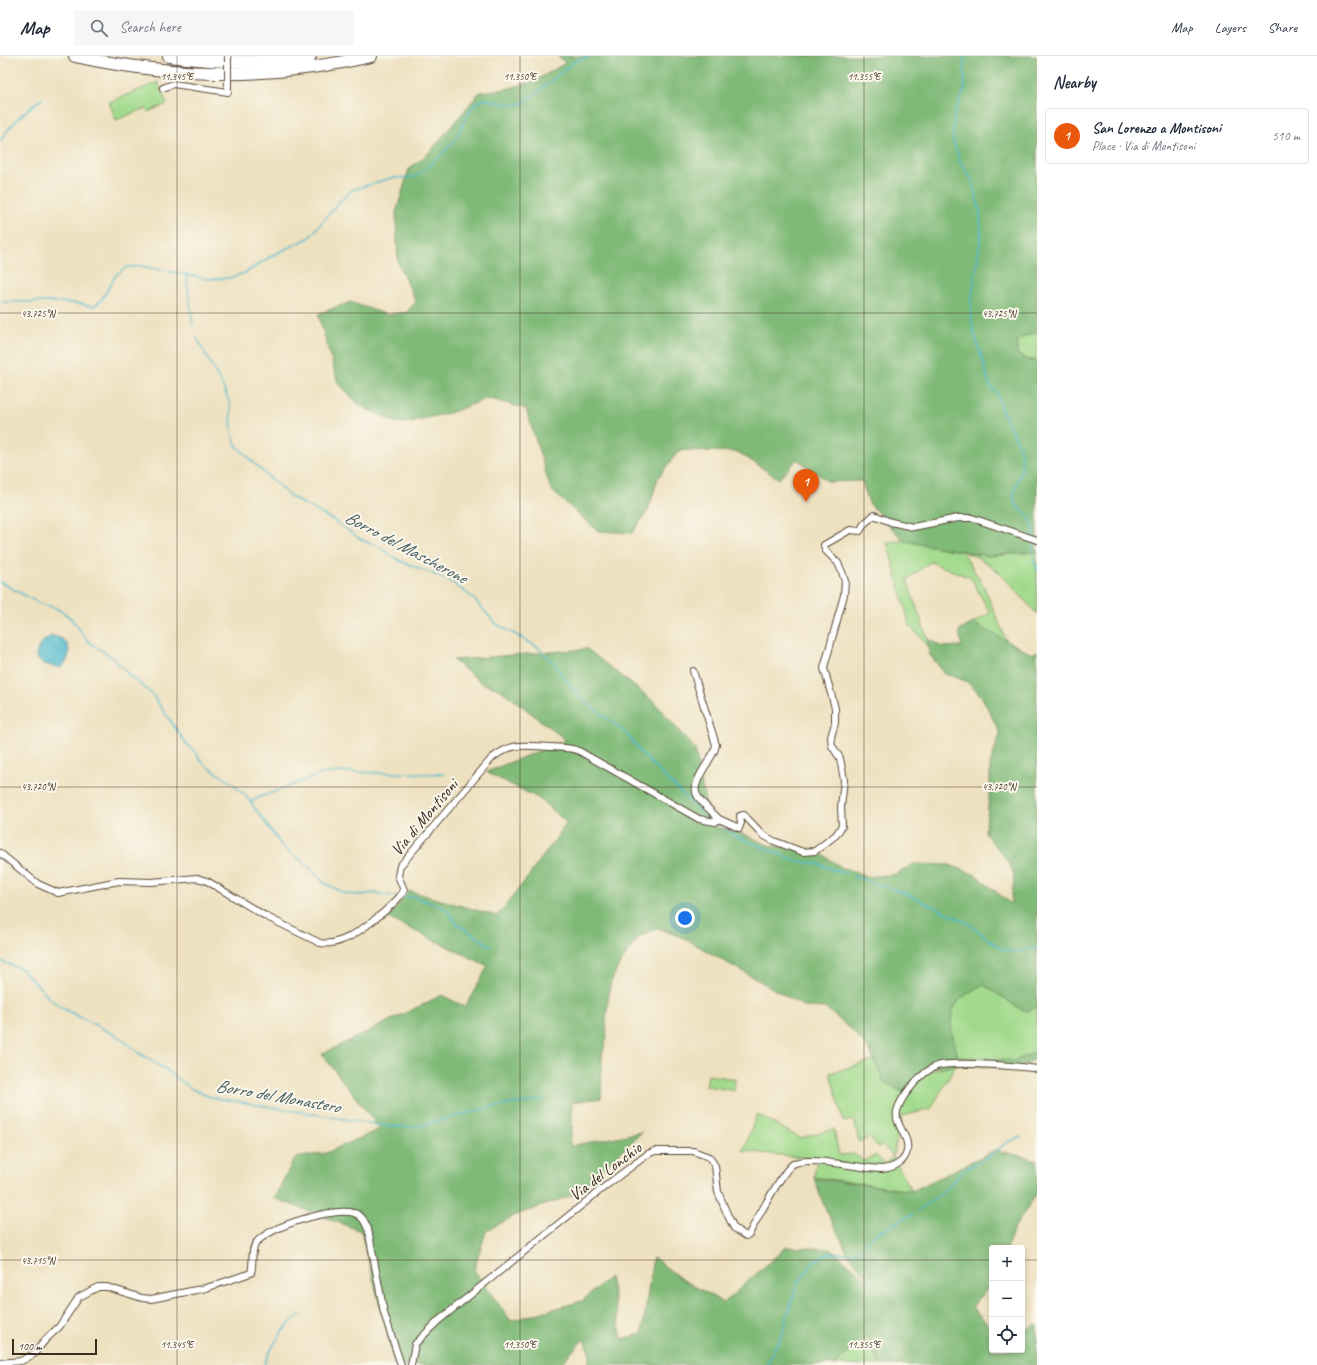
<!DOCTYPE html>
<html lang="en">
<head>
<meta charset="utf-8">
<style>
  :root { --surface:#fff; --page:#f6f6f7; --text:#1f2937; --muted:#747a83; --line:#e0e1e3; --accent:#ea580c }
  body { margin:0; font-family:Caveat,sans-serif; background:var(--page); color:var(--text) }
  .controls { position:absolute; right:12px; bottom:12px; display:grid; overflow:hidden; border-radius:4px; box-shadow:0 2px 6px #0003 }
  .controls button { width:36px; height:36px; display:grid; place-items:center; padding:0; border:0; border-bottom:1px solid var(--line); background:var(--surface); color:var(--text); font:20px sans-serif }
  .scale { position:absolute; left:12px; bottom:10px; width:85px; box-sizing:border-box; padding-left:4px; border:2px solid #3b2a1e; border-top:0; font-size:11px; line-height:14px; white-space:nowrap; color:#3b2a1e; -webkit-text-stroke:3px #fbf7ec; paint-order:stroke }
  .you { position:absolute; left:685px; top:862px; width:14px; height:14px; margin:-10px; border:3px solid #fff; border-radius:50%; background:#1a73e8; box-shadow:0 0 0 6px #1a73e833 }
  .badge { display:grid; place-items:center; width:26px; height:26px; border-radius:50%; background:var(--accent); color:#fff; font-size:13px; font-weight:700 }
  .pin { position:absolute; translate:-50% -33px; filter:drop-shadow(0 1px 2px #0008) }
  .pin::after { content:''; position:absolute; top:21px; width:14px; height:12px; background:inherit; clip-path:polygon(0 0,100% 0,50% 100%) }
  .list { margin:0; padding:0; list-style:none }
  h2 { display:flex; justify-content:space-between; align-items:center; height:52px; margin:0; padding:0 16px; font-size:17px }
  h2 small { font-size:13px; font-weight:400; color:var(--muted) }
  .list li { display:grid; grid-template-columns:26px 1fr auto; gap:12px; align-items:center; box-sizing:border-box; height:56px; margin:0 8px 8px; padding:0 8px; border:1px solid var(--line); border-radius:4px }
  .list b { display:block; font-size:15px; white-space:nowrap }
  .list p { margin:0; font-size:13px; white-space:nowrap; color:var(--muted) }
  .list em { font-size:13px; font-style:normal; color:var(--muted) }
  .icon { flex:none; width:22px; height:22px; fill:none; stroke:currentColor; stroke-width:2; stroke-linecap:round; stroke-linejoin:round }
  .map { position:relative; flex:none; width:1037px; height:1309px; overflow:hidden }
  header { display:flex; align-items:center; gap:24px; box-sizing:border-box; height:56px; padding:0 20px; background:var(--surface); border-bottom:1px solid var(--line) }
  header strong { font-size:19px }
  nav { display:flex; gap:22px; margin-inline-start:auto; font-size:14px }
  .search { width:280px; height:36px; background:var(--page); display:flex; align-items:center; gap:10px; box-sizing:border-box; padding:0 14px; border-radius:4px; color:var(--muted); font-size:15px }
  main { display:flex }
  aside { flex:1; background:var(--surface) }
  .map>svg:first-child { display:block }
  .green { fill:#a1da8c; stroke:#6e8255 }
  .forest { fill:#80ba78; stroke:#5e724b }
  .water { fill:#4fb9cb; stroke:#457274 }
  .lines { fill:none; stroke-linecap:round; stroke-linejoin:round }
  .stream { stroke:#4fb9cb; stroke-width:1.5 }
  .minor-casing { stroke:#564536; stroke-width:8 }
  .motorway-casing { stroke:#564536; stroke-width:14 }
  .minor { stroke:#fff; stroke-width:6 }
  .motorway { stroke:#fff; stroke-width:12 }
  .minor-bridge-casing { stroke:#564536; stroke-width:8; stroke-linecap:butt }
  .minor-bridge { stroke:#fff; stroke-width:6 }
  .ticks { fill:none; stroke:#3b2a1e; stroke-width:1; stroke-opacity:0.45 }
  .labels { text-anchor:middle; stroke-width:4; stroke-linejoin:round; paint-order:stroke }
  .street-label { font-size:17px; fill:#3b2a1e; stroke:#fbf7ec }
  .water-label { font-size:18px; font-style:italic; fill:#425c5b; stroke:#fbf7ec }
  .ticks-label { font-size:10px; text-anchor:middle; fill:#3b2a1e; stroke:#fbf7ec; stroke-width:4; stroke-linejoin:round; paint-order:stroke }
</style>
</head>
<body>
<header>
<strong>Map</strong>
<div class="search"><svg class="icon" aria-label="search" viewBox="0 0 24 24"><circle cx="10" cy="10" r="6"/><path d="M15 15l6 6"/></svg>Search here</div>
<nav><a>Map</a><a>Layers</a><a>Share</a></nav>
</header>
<main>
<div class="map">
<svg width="1037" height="1309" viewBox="0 0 1037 1309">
  <rect width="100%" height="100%" fill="#fbf7ec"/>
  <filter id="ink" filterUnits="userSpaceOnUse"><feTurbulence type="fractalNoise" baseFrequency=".025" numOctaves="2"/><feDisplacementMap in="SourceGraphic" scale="8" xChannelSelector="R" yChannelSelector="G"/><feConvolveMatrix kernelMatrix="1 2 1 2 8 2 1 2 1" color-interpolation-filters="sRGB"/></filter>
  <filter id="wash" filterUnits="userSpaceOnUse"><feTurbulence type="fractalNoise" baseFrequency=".012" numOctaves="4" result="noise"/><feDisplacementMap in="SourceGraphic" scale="16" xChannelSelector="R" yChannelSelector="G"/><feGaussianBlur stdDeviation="0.9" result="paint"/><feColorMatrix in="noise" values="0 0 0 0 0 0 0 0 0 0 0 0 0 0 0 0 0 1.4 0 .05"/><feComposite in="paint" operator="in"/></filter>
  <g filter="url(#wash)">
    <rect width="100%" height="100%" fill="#eee1c0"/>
    <path class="green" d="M158,26L167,48L148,56L146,52L116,64L109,46Z
      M1037,276V304H1028L1017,298L1018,283Z
      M904,485L988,500L1037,496V558L999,516L977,501L962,495L984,531L1007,586L973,567L990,557L971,522L930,506L907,524L931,593L910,570L887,486Z
      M984,929L1025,956L1037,951V995L1015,1005L958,1001C952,981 944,957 962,942C968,936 977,933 984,929Z
      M874,1004L884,1026L956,1009L931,1053L902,1060L893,1101L912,1135L814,1121L817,1103L743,1095L757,1058L800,1082L834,1073L839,1099L854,1098L864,1105L876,1099L884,1108L893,1101L883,1089L878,1091L870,1081L859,1086L854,1064L844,1066L830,1017Z
      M708,1019L735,1023L734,1035L706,1030Z
      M867,1280L880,1309H834Z"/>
    <path class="forest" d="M558,0H1037V276L1018,283L1017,298L1028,304H1037V496L988,500L904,485L869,447L862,425L829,426L797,403L779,423L738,396L679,394L658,422L648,455L632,477L598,475L551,434L526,353L488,342L453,356L400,368L360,350L338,327L318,258L350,246L388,259L407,256L416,246L398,207L396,157L409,113L428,98L480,36L506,33L535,25L565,7Z
      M973,567L1032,598L1037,595V951L1025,956L984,929C977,933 968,936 962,942C944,957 953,981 958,1001L1015,1005L1037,995V1002L1019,1013L956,1009L932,1012L906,1038L884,1026L870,995L852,974L825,952L805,951L684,882L658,872L639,881L620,907L610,928L606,966L607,981L602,999L601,1042L572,1046V1073L570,1090L642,1076L576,1138L516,1159L486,1175L474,1214L511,1265L582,1245L610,1221L622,1283L642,1278L653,1201L680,1222L724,1247L786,1191L831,1193L871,1227L848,1197L824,1150L814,1122L912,1135L995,1094L1037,1104V1137L1013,1174L1007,1192H992V1227L972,1251L992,1273V1294H1022V1276L1037,1268V1309H880L867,1280L834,1309H588L590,1299L584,1283L559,1309H395L361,1175L274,1142L295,1102L326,1097L380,1073L322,998L442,939L465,951L488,910L388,862L409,835L497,860L528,821L567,767L540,743L486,716L566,684L501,634L482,627L453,604L587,593L653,645L695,693L710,770L741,777L770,790L817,795L841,811L869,821L897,818L914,808L950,809L976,819L1011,848C1011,840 1014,830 1014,822C1013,805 994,791 985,777L990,734V709L1000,677L982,641L966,625L945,618L929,598L928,583L942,591L962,590L959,575Z"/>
    <path class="water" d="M51,580C70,580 75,600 61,612L43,608L36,602C37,590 41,586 51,580Z"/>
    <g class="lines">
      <path class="stream" d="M964,0L965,32L954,59L953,84L960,106L972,124L980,155L981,179L971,246L972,269L990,330C992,332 995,335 997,337C1000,342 999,349 1002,355C1009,368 1022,391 1022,406C1023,419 1013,429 1014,442C1016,459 1036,454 1033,481
        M0,85C11,68 25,54 42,43
        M186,218L193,269
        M0,246H58L82,248L88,250H95L102,243L116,219L127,211L141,210L209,223L229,222L245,217L273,199L309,182L340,145L352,134L391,122L415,121L428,111L452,88L474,48L485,43L512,49L524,47L574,6L589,0
        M197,282L222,329L230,347L232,376L236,389L259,412L291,441L333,464L362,484L379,491L398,504L450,525L472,541L495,567L539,592L556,610L577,639L627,678L641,697L698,754L710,762
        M1033,485V500L1037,514
        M0,526L39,547L56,552L70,561L89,586L113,602L131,621L151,637L188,690L195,696L205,709L232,727L247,741L282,790L294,800L303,805L323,826L346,838L361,839L376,837L396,841
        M251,746L260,741L322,718L342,716L444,718
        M718,768L735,780L797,805L818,808L846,818
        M853,820L909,839L968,867L1001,893L1013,896L1037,892
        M402,841H413L438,849L447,854L457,868L491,890
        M0,905L22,913L51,944L64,953L119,981L139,997L168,1015L192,1033L210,1041L386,1070L416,1071L490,1051L544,1044
        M918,1155L943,1136L964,1114L993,1098L1007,1086L1021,1081
        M264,1309C272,1289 283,1270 301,1258
        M767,1309L773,1295L781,1282L797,1228L814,1205L829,1197H851L859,1193L876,1177L913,1158"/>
    </g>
  </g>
  <g filter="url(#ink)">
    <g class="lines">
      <g class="minor-casing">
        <path id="minor" d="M163,32L173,28L228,36V29
          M693,615L716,689C715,695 711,701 708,706C687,738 694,738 719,763
          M0,797L38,828L58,837L119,825L151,826L197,822L207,825L267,861L320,887C327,888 335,887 342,884C357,879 397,848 404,834L398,820L400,810L492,702C514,685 526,690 551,691C562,692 569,691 579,695L699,763L715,766L719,763L739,772L741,767L740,760L744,759L763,779L774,785L803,796L815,795L836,779L842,770L841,751L844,724L840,702L832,690L831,681L835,667V652L824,612L844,539L845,525L842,516L838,507L825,494L824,489L850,474L860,475L864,468L874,459L891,466L913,471L958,462H972L1037,484
          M0,1307L21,1305L34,1298L46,1283L59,1271L79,1241L98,1231H107L142,1242L151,1243L206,1232L251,1217C254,1207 250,1195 256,1187C269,1170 334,1151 354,1157C362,1159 365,1166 368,1173L384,1257L401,1309
          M411,1309L415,1288L438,1265L608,1128L648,1098L655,1095H693L709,1101L715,1110L718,1136L728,1160L734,1172L746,1180L749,1178C756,1165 783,1114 793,1108C808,1099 861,1113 882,1113C892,1112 905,1107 907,1095C910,1080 894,1069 897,1055C901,1040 922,1015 937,1010C953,1005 1019,1010 1037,1013"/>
      </g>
      <g class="motorway-casing">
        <path id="motorway" d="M75,0C174,22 272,24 371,0
          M169,0C215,6 265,8 310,0"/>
      </g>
      <use href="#minor" class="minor"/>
      <use href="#motorway" class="motorway"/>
      <g class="minor-bridge-casing">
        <path id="minor-bridge" d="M228,0V29"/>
      </g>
      <use href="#minor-bridge" class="minor-bridge"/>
    </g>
  </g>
  <path class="ticks" d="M177,0V1309M520,0V1309M864,0V1309M0,257H1037M0,731H1037M0,1204H992M1022,1204H1037"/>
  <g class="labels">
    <g class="street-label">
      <text transform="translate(424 761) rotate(-50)" y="6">Via di Montisoni</text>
      <text transform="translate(605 1115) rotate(-37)" y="6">Via del Lonchio</text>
    </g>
    <g class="water-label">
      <text transform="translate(406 491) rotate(28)" y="6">Borro del Mascherone</text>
      <text transform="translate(278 1040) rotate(10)" y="6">Borro del Monastero</text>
    </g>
  </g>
  <g class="ticks-label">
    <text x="177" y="24">11.345°E</text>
    <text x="520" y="24">11.350°E</text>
    <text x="864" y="24">11.355°E</text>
    <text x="38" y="261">43.725°N</text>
    <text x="999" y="261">43.725°N</text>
    <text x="38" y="734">43.720°N</text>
    <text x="999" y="734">43.720°N</text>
    <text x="38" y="1208">43.715°N</text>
    <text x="177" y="1292">11.345°E</text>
    <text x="520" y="1292">11.350°E</text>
    <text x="864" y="1292">11.355°E</text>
  </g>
</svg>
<div class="controls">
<button>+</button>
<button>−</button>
<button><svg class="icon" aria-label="locate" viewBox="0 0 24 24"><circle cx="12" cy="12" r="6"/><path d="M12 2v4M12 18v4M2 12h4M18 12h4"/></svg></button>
</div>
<div class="scale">100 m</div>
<div class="you"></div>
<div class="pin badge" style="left:806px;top:446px">1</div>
</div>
<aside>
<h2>Nearby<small></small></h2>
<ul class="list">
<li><span class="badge">1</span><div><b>San Lorenzo a Montisoni</b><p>Place · Via di Montisoni</p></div><em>510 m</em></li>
</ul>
</aside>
</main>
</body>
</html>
